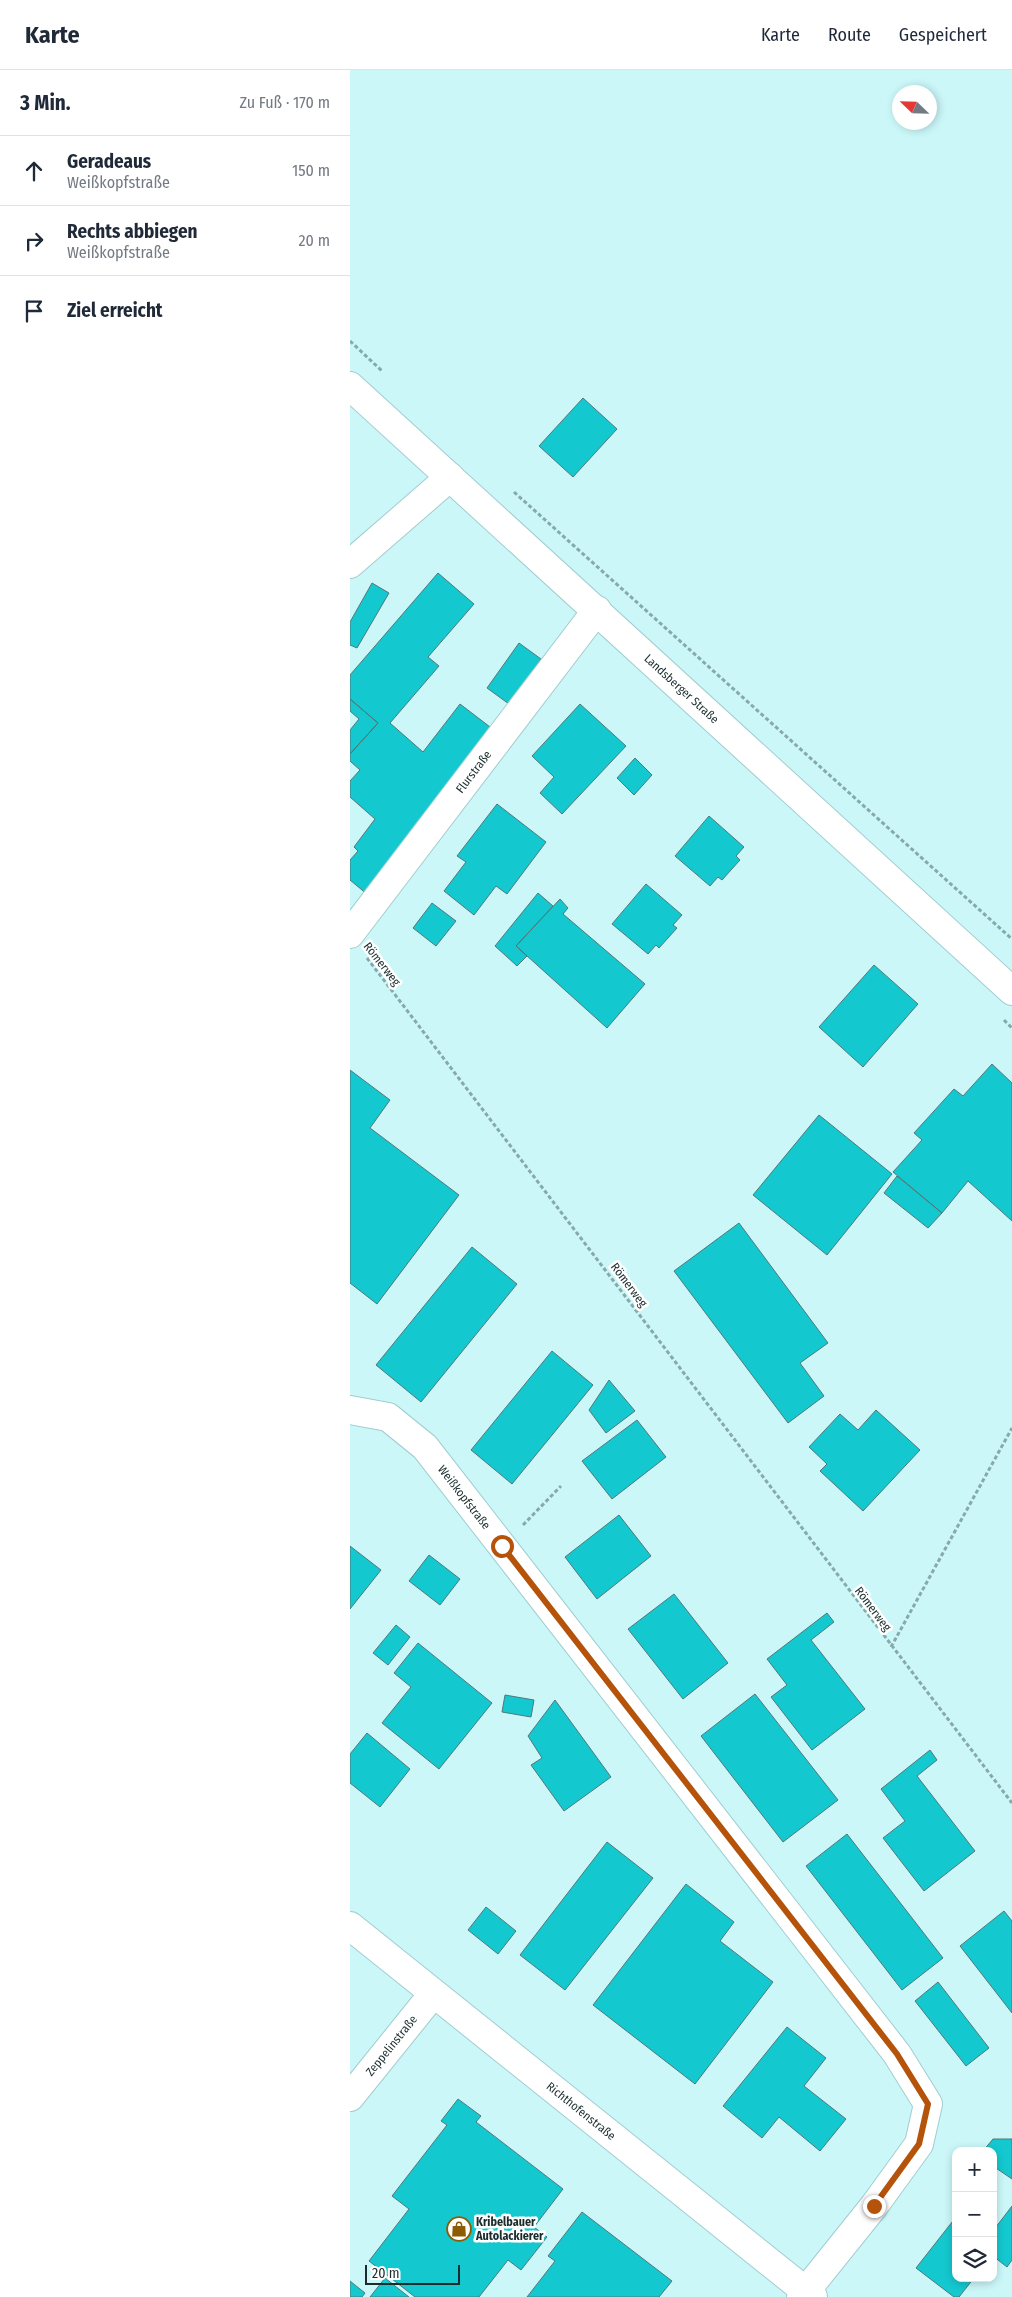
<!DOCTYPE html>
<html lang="de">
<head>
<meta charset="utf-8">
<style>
  :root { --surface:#fff; --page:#f6f6f7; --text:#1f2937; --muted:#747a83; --line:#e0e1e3 }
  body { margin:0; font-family:"Fira Sans Condensed",sans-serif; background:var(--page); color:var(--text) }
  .controls { position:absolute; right:15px; bottom:15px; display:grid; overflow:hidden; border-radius:10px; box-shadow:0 2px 8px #0003 }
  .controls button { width:45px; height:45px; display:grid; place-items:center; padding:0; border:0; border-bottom:1px solid var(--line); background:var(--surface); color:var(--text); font:25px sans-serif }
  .compass { position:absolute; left:542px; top:15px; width:45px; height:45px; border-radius:50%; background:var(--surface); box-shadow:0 2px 8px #0003; rotate:293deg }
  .scale { position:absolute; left:15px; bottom:12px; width:95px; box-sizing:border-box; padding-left:5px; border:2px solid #1b2c2d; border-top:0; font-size:14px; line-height:18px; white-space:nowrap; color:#1b2c2d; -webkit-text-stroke:4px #fff; paint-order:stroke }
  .stop { position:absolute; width:15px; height:15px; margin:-11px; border:4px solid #b45309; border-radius:50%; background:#fff }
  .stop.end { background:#b45309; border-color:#fff; box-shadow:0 1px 5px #0008 }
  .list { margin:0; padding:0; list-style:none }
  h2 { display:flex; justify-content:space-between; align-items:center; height:65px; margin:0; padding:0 20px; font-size:21px }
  h2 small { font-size:16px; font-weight:400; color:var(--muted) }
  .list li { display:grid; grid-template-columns:32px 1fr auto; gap:15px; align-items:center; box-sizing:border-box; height:70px; padding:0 20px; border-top:1px solid var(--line) }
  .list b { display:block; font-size:19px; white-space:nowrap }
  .list p { margin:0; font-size:16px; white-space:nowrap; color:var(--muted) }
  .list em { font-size:16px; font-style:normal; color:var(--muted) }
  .icon { flex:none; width:28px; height:28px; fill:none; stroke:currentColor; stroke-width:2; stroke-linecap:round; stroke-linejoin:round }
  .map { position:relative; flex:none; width:662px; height:2227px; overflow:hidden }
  header { display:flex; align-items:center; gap:30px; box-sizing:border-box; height:70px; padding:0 25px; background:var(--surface); border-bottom:1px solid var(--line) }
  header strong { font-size:24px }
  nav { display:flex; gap:28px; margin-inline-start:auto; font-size:18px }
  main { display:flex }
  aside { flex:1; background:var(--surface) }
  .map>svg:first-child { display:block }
  .building { fill:#14c8d0; stroke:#50797a }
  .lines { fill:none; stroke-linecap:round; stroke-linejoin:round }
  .minor-casing { stroke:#a2cdcf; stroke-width:30 }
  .path { stroke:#87a9aa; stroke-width:3; stroke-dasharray:4 2.5; stroke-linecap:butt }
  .minor { stroke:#fff; stroke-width:28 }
  .route { stroke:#b45309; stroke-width:6 }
  .labels { text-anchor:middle; stroke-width:5; stroke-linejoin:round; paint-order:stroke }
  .street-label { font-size:12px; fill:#1b2c2d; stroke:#fff }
  .poi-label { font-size:12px; font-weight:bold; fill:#1b2c2d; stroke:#fff; text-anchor:start }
</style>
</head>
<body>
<header>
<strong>Karte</strong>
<nav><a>Karte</a><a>Route</a><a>Gespeichert</a></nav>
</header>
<main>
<aside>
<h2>3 Min.<small>Zu Fuß · 170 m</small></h2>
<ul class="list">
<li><svg class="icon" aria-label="ahead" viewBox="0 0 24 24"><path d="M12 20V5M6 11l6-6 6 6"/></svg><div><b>Geradeaus</b><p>Weißkopfstraße</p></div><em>150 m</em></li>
<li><svg class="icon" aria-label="right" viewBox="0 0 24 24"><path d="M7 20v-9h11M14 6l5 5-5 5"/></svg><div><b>Rechts abbiegen</b><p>Weißkopfstraße</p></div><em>20 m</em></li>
<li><svg class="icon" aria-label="arrive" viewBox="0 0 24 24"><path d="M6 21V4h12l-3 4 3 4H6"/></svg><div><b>Ziel erreicht</b></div></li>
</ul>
</aside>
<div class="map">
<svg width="662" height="2227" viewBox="0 0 662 2227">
  <rect width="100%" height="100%" fill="#cbf7f9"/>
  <path class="building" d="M233,328L267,359L223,407L189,376Z
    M88,503L124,534L78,587L89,596L40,653L73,682L110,634L144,660L18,825L0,810V790L8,781L4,777L25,749L0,727V711L10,700L0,691V684L28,653L0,629V605Z
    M22,513L39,523L7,578L0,575V552Z
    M169,573L191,589L159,634L137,618Z
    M0,629L28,653L0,684V660L9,649L0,641Z
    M230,634L276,676L212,744L190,723L204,707L182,686Z
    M285,688L302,705L284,725L267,708Z
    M147,734L196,772L157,824L146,816L124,845L94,821L116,792L107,786Z
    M359,746L394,777L386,786L390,790L372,810L368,807L360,816L325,786Z
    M296,814L332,845L323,855L327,858L309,878L306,875L298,884L262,854Z
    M188,823L203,836L166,876L177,886L167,896L145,876Z
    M210,829L218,838L213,844L295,914L257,958L166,876Z
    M82,833L106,851L86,876L63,858Z
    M524,895L568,934L513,997L469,957Z
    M642,994L662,1013V1151L618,1111L592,1143L543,1102L572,1070L564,1063L604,1019L613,1026Z
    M0,1000L40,1030L20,1058L109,1125L27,1234L0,1213Z
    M469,1045L542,1104L477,1185L403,1125Z
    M547,1106L592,1143L578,1158L534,1123Z
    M389,1153L478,1273L450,1293L474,1326L438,1353L324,1201Z
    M122,1177L167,1214L71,1332L26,1295Z
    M202,1281L243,1315L162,1414L121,1380Z
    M259,1310L285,1341L256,1363L239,1340Z
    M526,1340L570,1380L513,1441L470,1401L477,1394L459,1377L490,1344L508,1360Z
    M287,1350L316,1387L262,1429L232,1391Z
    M269,1445L301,1486L247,1529L215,1487Z
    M0,1476L31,1500L0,1539Z
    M79,1485L110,1509L90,1535L59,1511Z
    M324,1524L378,1593L333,1629L278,1559Z
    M477,1543L484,1552L461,1570L515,1639L462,1680L421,1627L437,1615L417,1589Z
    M46,1555L60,1567L38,1595L23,1583Z
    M68,1573L142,1633L89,1699L32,1653L61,1617L44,1603Z
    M405,1624L488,1730L433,1772L351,1666Z
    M155,1625L184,1630L181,1647L152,1642Z
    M205,1630L261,1707L214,1741L181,1695L192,1688L178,1666Z
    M17,1663L60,1699L30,1737L0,1713V1684Z
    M580,1680L587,1690L567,1706L625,1781L574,1821L533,1768L555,1751L531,1719Z
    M497,1764L593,1888L552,1920L456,1796Z
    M257,1772L303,1808L215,1920L170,1885Z
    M336,1814L384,1852L370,1871L423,1912L345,2014L243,1935Z
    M136,1837L166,1861L148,1884L118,1860Z
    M654,1841L662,1851V1943L610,1876Z
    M588,1912L639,1978L616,1996L565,1931Z
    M437,1957L476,1988L454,2016L496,2049L470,2081L429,2047L412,2068L373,2036Z
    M108,2029L131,2046L126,2052L213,2119L184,2157L197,2167L171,2200L158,2190L129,2227H65L19,2191L59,2139L42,2126L97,2055L91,2051Z
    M643,2069H662V2109L643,2096V2081H633Z
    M662,2136V2190L657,2197L643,2186V2154L646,2157Z
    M232,2142L322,2211L309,2227H177L205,2191L198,2186Z
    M606,2147V2208H624L609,2227H604L566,2198Z
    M35,2208L59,2227H20Z
    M0,2211L15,2223L12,2227H0Z"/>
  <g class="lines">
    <g class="minor-casing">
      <g id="minor">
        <path id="s1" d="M0,316L662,921"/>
        <path d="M0,494L100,407"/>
        <path id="s2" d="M0,864L247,540"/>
        <path id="s3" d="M0,1340L38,1347L75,1377L547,1984L578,2034L569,2074L524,2136L451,2227"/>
        <path id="s4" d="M0,1856L463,2227"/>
        <path id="s5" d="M0,2027L83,1924"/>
      </g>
    </g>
    <path class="path" d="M0,271L32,301
      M164,422L662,869
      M17,888L662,1733
      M654,950L662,958
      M173,1455L211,1416
      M541,1577L662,1358"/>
    <use href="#minor" class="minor"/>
  </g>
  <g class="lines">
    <path class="route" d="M152,1476L547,1984L578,2034L569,2074L524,2136"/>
  </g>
  <defs>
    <g id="shop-ring" transform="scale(1.25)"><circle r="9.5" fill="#fff" stroke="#8c5c03" stroke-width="1.5"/><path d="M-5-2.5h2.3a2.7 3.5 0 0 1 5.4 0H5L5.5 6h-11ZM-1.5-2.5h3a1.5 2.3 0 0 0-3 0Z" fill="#8c5c03"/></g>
  </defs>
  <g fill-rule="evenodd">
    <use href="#shop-ring" x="109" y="2159"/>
  </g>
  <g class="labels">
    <g class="street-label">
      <text dy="4" stroke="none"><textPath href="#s1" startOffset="449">Landsberger Straße</textPath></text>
      <text dy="4" stroke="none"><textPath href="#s2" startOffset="204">Flurstraße</textPath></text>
      <text transform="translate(32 894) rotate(52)" y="4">Römerweg</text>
      <text transform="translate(279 1215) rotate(53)" y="4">Römerweg</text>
      <text dy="4" stroke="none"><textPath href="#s3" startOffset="150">Weißkopfstraße</textPath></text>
      <text transform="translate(523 1539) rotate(53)" y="4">Römerweg</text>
      <text dy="4" stroke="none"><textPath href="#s5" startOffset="66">Zeppelinstraße</textPath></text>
      <text dy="4" stroke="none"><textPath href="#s4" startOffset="296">Richthofenstraße</textPath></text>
    </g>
    <g class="poi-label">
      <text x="126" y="2156">Kribelbauer<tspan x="126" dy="14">Autolackierer</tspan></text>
    </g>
  </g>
</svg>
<div class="controls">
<button>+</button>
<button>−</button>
<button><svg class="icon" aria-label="layers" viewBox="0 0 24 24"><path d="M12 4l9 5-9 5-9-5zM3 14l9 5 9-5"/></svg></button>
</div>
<svg class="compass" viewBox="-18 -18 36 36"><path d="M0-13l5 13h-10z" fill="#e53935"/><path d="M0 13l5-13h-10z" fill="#747a83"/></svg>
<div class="scale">20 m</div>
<div class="stop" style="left:152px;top:1476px"></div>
<div class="stop end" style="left:524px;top:2136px"></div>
</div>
</main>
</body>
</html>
